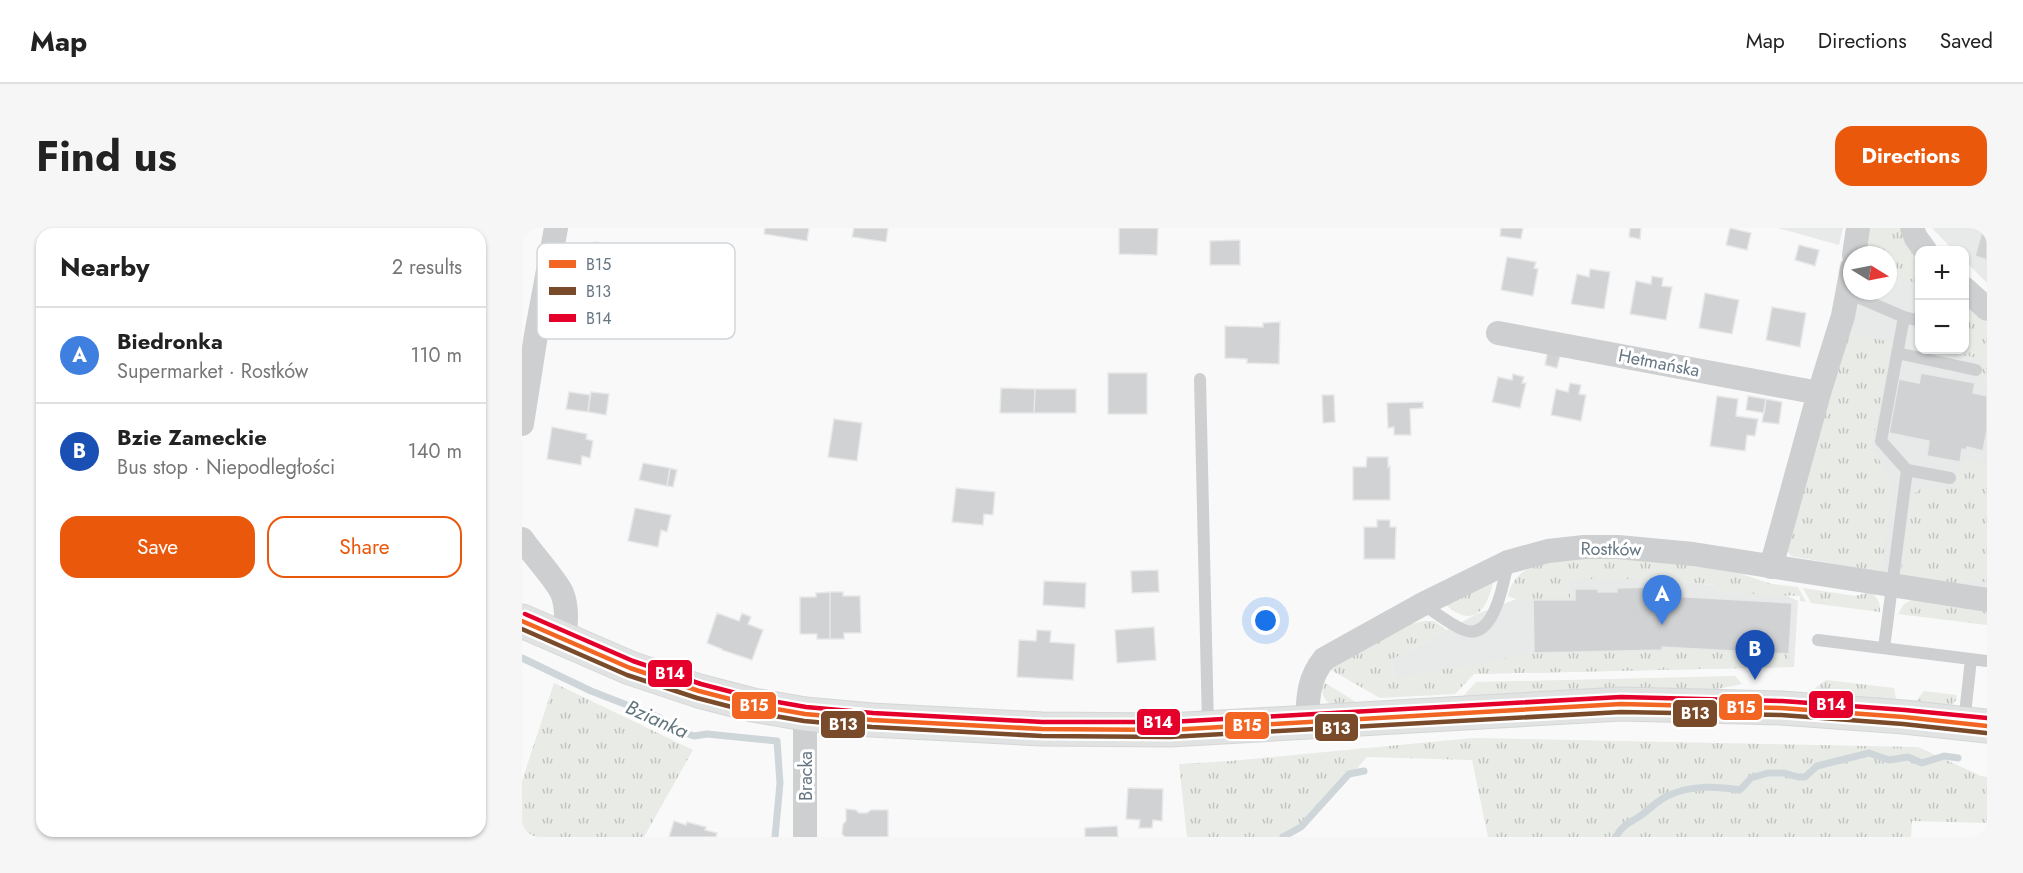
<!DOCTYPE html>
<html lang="en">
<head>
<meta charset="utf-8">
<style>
  :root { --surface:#fff; --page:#f6f6f6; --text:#222; --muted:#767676; --line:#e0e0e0; --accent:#ea580c }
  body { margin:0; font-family:Jost,sans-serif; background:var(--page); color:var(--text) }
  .controls { position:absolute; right:18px; top:18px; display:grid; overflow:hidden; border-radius:12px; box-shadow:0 2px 4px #0004 }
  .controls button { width:54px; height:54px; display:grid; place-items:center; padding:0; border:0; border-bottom:2px solid var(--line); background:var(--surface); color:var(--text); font:30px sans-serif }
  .compass { position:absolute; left:1321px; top:18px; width:54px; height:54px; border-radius:50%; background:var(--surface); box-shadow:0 2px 4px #0004; rotate:100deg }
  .you { position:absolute; left:744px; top:393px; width:21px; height:21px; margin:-15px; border:4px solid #fff; border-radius:50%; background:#1a73e8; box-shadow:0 0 0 9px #1a73e833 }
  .badge { display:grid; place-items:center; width:39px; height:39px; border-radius:50%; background:var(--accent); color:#fff; font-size:20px; font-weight:700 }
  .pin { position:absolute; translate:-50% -50px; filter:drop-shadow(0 2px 3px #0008) }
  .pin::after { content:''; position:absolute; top:32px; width:21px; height:18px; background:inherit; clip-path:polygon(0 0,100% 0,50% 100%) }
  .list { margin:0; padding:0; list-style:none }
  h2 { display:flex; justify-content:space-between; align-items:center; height:78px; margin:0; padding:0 24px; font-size:26px }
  h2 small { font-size:20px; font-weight:400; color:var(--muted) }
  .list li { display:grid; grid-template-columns:39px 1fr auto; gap:18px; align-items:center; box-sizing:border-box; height:96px; padding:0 24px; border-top:2px solid var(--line) }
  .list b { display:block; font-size:22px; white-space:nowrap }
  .list p { margin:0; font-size:20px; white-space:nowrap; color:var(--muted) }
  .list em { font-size:20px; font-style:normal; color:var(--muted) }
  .actions { display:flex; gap:12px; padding:18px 24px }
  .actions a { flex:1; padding:14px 0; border:2px solid var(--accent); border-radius:18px; text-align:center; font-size:21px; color:var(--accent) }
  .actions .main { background:var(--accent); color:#fff }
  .map { position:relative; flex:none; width:1465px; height:609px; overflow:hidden; border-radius:18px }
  header { display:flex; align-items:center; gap:36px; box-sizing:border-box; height:84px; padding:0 30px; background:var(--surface); border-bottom:2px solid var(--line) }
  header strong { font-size:28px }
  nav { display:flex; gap:33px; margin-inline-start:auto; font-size:21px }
  .intro { display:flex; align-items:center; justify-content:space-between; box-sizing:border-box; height:144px; padding:0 36px }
  h1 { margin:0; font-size:42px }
  .button { padding:15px 27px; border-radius:18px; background:var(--accent); color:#fff; font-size:21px; font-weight:700 }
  main { display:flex; gap:36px; padding:0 36px }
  aside { flex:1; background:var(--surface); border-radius:18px; box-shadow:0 2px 4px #0004 }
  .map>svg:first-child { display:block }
  .built { fill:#e8e9e9 }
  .grass { fill:url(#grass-tufts) }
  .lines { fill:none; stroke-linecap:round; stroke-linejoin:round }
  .stream { stroke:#ced6d9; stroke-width:7 }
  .building { fill:#d0d2d3; stroke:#e8e8e8; stroke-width:1.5 }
  .secondary-casing { stroke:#d5d6d7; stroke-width:35 }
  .lane { stroke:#cecfd0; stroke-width:12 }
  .street { stroke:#cecfd0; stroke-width:24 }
  .secondary { stroke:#e1e2e2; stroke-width:33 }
  .bus-1-casing { stroke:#fff; stroke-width:9 }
  .bus-2-casing { stroke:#fff; stroke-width:9 }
  .bus-3-casing { stroke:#fff; stroke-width:9 }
  .bus-1 { stroke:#f26522; stroke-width:4.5 }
  .bus-2 { stroke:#7a4b2a; stroke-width:4.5 }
  .bus-3 { stroke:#e4002b; stroke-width:4.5 }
  .labels { text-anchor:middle; stroke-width:6; stroke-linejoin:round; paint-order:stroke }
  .street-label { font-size:18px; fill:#657683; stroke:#fff }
  .water-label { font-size:20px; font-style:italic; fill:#60757c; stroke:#fff }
  .key { fill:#fff; stroke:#d1d6da; stroke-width:1.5 }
  .key-label { font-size:16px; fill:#657683 }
  .line-badge { stroke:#fff; stroke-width:2 }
  .badge-label { font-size:16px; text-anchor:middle; font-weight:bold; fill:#fff }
</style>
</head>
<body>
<header>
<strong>Map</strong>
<nav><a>Map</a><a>Directions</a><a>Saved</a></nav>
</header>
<div class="intro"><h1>Find us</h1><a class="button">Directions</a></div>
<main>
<aside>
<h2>Nearby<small>2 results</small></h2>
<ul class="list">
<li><span class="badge" style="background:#3f7fe0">A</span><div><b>Biedronka</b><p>Supermarket · Rostków</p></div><em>110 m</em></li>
<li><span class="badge" style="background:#1a4fb4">B</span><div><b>Bzie Zameckie</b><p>Bus stop · Niepodległości</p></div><em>140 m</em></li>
</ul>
<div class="actions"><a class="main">Save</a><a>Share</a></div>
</aside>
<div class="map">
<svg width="1465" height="609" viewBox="0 0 1465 609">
  <defs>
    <pattern id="grass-tufts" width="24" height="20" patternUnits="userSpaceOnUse" patternTransform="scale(1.5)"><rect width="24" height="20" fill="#e8ebe6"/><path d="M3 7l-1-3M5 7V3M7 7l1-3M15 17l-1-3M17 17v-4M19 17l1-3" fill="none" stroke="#c0c3c0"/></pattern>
  </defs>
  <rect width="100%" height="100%" fill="#f9f9f9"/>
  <path class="built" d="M1256,0H1321L1317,17Z
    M1377,0L1384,16L1397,34L1398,122H1442L1443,74L1465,94V363L1269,328L1332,63H1366V27Z
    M1410,0H1465V55L1443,33L1442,22H1431Z
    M1047,351H1129L1256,363L1276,373L1272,439L952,446L873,450L869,432L955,386Z"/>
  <path class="grass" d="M1341,0H1377L1384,16L1397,34V57L1366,43V27H1337Z
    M1443,82H1451L1465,94V154L1457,153L1460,131L1427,124V122H1442Z
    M1322,105L1370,114L1350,217L1370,258L1360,339L1356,343L1269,328L1263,320Z
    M1442,232L1465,236V354L1449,353L1433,357L1382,348L1379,342L1390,267L1400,260L1432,261L1437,237L1440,238Z
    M1061,329L1133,331L1216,345L1250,356L1276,359L1284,374L1278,373V368L1193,364L1194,357L1129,351H1048V372H996L986,368C993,333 1032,333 1061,329Z
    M967,353L971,355C964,385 950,400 923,376Z
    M1281,360L1333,368L1348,364C1356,369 1358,374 1358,384L1289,375Z
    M1393,370L1465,382V397L1376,386L1382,376Z
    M902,393H912L925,402L869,432L873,450L1012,425L1140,419L1267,426L1266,439L952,446L933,466L858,470L807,441L880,398Z
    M1213,448L1220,456L1176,465L937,473L954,454Z
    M1304,452L1372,460L1375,477L1292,461Z
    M800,453L842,479C819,478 798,484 800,453Z
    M32,455L171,522L122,609H0V553Z
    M1402,463L1435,467L1434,472L1429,479L1390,478Z
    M951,510L1396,519L1459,548L1465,549V595L1390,593L1389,609H966L950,532L845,529L782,600L767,609H665L657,536L708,533Z"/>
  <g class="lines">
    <path class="stream" d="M0,430L69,463L136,489L157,503L172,508L185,506L255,513L258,555L253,609
      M761,609L779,599L827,546L842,543
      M1094,609C1100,597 1108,595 1118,588C1127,582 1135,573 1145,568C1169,557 1192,558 1218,562L1229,550L1246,545H1262L1276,549H1283L1295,538L1347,525L1367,532L1386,529L1400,535L1422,528L1436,530"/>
  </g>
  <path class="building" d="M243,0H287L285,13L242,6Z
    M332,0H366L364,14L330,9Z
    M597,0H636L635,27L597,26Z
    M979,0H1001L999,11L978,8Z
    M1108,0H1119L1118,11L1107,9Z
    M1208,0L1229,5L1225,22L1204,17Z
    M1461,0H1465V32L1453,28Z
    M718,12V37H688V13Z
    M72,14L94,18L91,30L104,32L102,39L106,44L104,50L100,53L98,60L68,54L73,28L69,27Z
    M1277,17L1297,22L1293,38L1273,32Z
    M985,29L1014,34L1012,40L1016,41L1011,68L979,62Z
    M1068,41L1088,44L1082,81L1049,76L1055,46L1067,49Z
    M1130,48L1141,50L1140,58L1150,59L1144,92L1108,86L1114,53L1129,56Z
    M1183,65L1217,72L1210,106L1177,100Z
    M1250,79L1284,85L1278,119L1244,112Z
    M758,94L757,136L725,135V131L703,130V98L741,99V95Z
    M1026,121L1039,124L1035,140L1023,137Z
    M586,145H625V186H586Z
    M1399,145L1453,155L1451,165L1465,168V202L1461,223L1445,219L1444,222L1440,221L1438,234L1405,228L1407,213L1367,205L1377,151L1397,155Z
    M991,146L1002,149L1000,155H1004L998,180L970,174L976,149L990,152Z
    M1048,155L1059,157L1057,166L1064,167L1059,193L1029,187L1034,161L1046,164Z
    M479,160L513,161L512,185H478Z
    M513,161H554V185H512Z
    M47,164L68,167L66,184L44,181Z
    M69,164L87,166L84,187L66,184Z
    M800,167H812L813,194L801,195Z
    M1195,168L1216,171L1214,188L1236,191L1233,208L1225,207L1223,223L1188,218Z
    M1226,168L1244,171L1242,185L1224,182Z
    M1244,171L1260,174L1257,196L1240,194Z
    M901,174V180L888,181L889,207H872V199L866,200L865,175Z
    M312,191L340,195L335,233L306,229Z
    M30,199L65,206L64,211L71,213L68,230L60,228L59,237L25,231Z
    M845,229H866V239L868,238V272H831V239H844Z
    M121,235L148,240L145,258L117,252Z
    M148,240L155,242L151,259L145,258Z
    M434,260L473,264L471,287L462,286L461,297L430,294Z
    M113,280L149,287L145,304L139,302L136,319L106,313Z
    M855,292H868V299H874L873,331H842V299H855Z
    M636,342L637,364L610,365L609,343Z
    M522,353L564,355L563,380L521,377Z
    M1131,359V367L1270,375L1267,426L1140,419V422L1012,425L1011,372H1053V361H1076V364H1095V360Z
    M308,364H321V368H338L339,405H322V411H308Z
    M308,364V411H295V406H278V369H294V365Z
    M195,385L217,393L220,385L229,389L226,396L241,402L230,432L200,422V421L185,415Z
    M632,399L634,432L595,435L593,402Z
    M515,402L529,403L528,414L553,416L551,452L495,449L497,412L514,413Z
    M606,560L641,561L640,593L631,592L630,600H617L618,592L604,591Z
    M324,581L334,582L337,585H345L349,582H366V609H323L320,606L321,596L324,593Z
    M152,593L164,597L165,594L184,599L183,602L195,605L194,609H147Z
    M595,598L596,609H563V600Z"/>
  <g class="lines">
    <g class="secondary-casing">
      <path id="secondary" d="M0,393L108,440L177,463L231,477L283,486L350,492L520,501L648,502L1099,476L1259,480L1382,489L1465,498"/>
    </g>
    <path class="lane" d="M1326,65L1382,89L1359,213L1385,242
      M1382,89L1398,93
      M1375,125L1454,142
      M678,151L686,498
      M901,376C914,385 927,396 942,402C972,414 982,353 986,334
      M1296,412L1465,433
      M1362,420L1385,242L1428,250
      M1442,495L1449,431"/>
    <path class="street" d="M1390,0L1394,10L1403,22
      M1332,27L1336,0
      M1442,60L1465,81
      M976,105L1297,165
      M0,196L14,107L34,0
      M0,311C10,326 33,350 40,365C46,380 44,396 42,412
      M1249,339L1297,165L1321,88L1330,40
      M785,494C786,469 786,451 802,431L901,376L986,334L1026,323L1062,319H1096L1171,326L1465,372
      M283,609V486"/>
    <use href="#secondary" class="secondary"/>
    <g class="bus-1-casing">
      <path id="bus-1" d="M0,393L108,440L177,463L231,477L283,486L350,492L520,501L648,502L1099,476L1259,480L1382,489L1465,498"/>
    </g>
    <g class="bus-2-casing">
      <path id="bus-2" d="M0,401L105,447L175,470L229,484L282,493L350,499L520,508L648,509L1099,484L1259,487L1381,496L1464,505"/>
    </g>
    <g class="bus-3-casing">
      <path id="bus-3" d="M3,386L111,433L179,456L233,470L284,479L351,485L520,494H648L1099,469L1260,473L1383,482L1465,490"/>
    </g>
    <use href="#bus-1" class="bus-1"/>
    <use href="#bus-2" class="bus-2"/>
    <use href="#bus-3" class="bus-3"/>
  </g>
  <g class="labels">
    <g class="street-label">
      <text transform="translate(1137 135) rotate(11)" y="6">Hetmańska</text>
      <text transform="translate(1089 321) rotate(1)" y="6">Rostków</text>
      <text transform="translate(284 548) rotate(-90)" y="6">Bracka</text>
    </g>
    <g class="water-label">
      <text transform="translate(135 491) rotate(24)" y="7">Bzianka</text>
    </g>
  </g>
  <rect x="15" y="15" width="198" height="96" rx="9" class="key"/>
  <rect x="27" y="32" width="27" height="8" fill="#f26522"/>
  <rect x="27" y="59" width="27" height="8" fill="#7a4b2a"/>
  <rect x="27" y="86" width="27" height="8" fill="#e4002b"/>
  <g class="key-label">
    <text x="64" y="42">B15</text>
    <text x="64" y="69">B13</text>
    <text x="64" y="96">B14</text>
  </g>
  <g class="line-badge">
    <rect x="125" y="431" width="46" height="29" rx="6" fill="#e4002b"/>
    <rect x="1286" y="462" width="46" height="29" rx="6" fill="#e4002b"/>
    <rect x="209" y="463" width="46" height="29" rx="6" fill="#f26522"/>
    <rect x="1196" y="465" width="45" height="28" rx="6" fill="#f26522"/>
    <rect x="1150" y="471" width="46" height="29" rx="6" fill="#7a4b2a"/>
    <rect x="614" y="480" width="45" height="28" rx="6" fill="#e4002b"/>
    <rect x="298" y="482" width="46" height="29" rx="6" fill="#7a4b2a"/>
    <rect x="702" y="483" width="46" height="29" rx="6" fill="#f26522"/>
    <rect x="792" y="485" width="45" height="29" rx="6" fill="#7a4b2a"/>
  </g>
  <g class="badge-label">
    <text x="148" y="451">B14</text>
    <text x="1309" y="482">B14</text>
    <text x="232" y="483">B15</text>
    <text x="1219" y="485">B15</text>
    <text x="1173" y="491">B13</text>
    <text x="636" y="500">B14</text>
    <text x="321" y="502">B13</text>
    <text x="725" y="503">B15</text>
    <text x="814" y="506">B13</text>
  </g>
</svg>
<div class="controls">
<button>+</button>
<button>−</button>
</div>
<svg class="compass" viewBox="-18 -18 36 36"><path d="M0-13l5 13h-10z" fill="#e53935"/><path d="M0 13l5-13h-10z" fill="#767676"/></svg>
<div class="you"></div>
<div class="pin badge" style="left:1140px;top:397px;background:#3f7fe0">A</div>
<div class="pin badge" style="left:1233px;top:452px;background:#1a4fb4">B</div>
</div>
</main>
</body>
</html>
